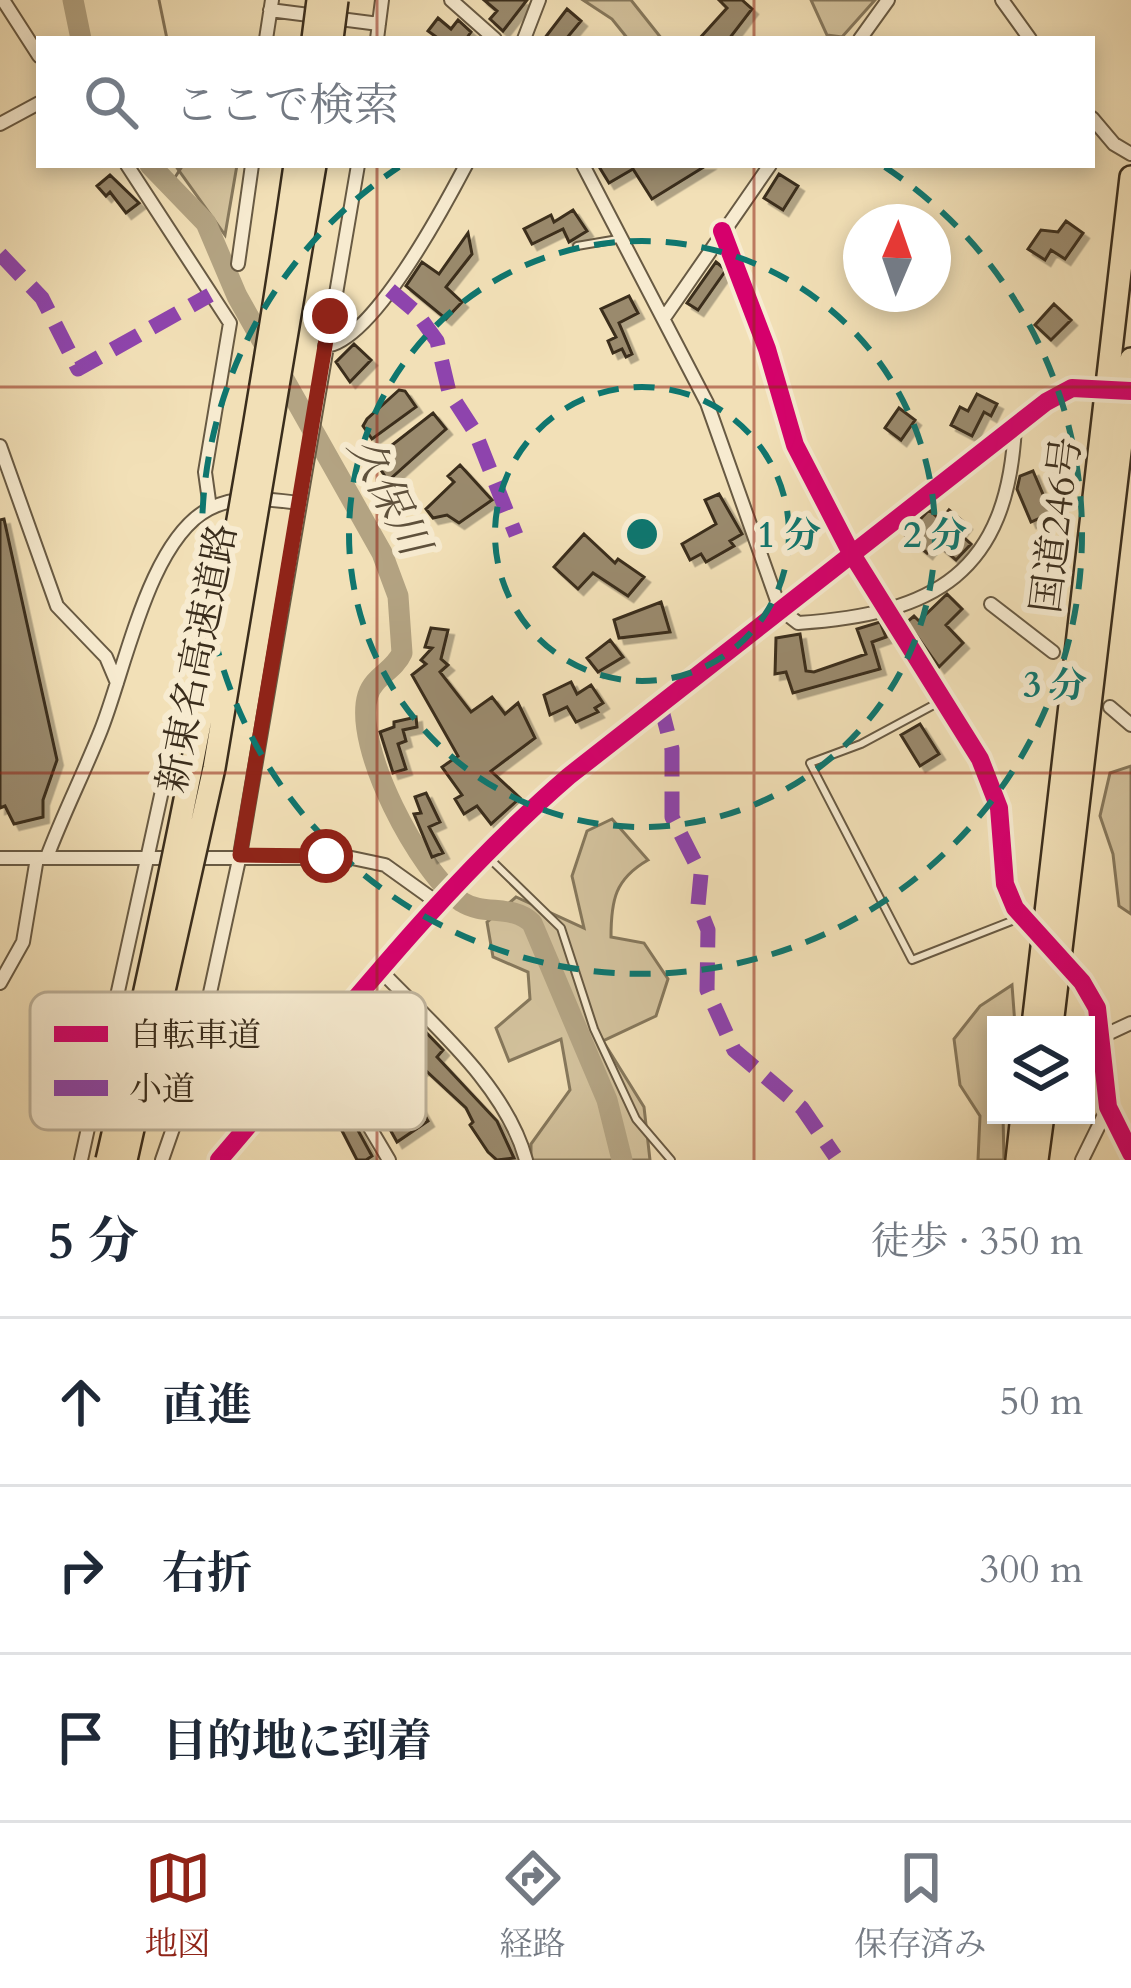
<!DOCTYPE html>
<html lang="ja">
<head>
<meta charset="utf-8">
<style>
  :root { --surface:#fff; --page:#f2f2f3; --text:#1f2937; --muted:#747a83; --line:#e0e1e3; --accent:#8f2418 }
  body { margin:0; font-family:Cardo,"Noto Serif JP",serif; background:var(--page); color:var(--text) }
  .controls { position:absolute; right:36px; bottom:36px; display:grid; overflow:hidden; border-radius:0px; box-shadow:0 6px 18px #0003 }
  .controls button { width:108px; height:108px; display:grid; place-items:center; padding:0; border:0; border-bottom:3px solid var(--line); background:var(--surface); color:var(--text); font:60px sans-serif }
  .compass { position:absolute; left:843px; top:204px; width:108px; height:108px; border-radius:50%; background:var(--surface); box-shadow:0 6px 18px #0003; rotate:2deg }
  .stop { position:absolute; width:36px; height:36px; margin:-27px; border:9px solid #8f2418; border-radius:50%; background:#fff }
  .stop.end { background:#8f2418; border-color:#fff; box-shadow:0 3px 12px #0008 }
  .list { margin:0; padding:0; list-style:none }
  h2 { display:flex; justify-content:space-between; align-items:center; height:156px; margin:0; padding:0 48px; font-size:51px }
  h2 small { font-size:39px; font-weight:400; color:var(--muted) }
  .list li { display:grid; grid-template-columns:78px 1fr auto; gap:36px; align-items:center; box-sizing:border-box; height:168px; padding:0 48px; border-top:3px solid var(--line) }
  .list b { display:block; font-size:45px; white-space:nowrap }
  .list em { font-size:39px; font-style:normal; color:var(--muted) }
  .icon { flex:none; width:66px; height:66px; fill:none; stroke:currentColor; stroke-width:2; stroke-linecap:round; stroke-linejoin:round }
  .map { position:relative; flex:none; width:1131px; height:1160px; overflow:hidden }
  .search { position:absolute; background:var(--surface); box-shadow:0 6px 18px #0003; left:36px; right:36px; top:36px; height:132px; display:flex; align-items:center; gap:30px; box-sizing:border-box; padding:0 42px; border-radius:0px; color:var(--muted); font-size:45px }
  .sheet { height:660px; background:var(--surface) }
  nav { display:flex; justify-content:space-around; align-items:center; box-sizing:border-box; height:168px; border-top:3px solid var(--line); background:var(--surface); font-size:33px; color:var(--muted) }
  nav a { display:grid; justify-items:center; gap:6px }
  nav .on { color:var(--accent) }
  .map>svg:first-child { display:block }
  .green { fill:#d3c29d; stroke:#86785c; stroke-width:3 }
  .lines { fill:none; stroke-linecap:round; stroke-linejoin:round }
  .stream { stroke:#837459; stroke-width:3 }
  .river { stroke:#b3a382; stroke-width:21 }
  .building { fill:#9a8a6d; stroke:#3a2d1c; stroke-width:3; filter:url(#shadow) }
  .lane-casing { stroke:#685a43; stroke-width:10 }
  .street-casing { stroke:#685a43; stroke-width:16 }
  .secondary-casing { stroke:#3a2d1c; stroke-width:21 }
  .highway-casing { stroke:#3a2d1c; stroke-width:26 }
  .lane { stroke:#f7ebd0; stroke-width:6 }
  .street { stroke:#f7ebd0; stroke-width:12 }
  .secondary { stroke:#f7ebd0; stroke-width:16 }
  .highway { stroke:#f2e0b7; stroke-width:21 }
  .highway-bridge-casing { stroke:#3a2d1c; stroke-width:26; stroke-linecap:butt }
  .highway-bridge { stroke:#f2e0b7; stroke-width:21 }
  .quiet { stroke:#8e44ad; stroke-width:15; stroke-dasharray:30 15; stroke-linecap:butt }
  .cycleway-casing { stroke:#f7ebd0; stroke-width:26 }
  .cycleway { stroke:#d6006c; stroke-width:18 }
  .route { stroke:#8f2418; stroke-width:15 }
  .grid { fill:none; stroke:#8f2418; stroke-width:3; stroke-opacity:0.55 }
  .ring { fill:none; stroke:#0f766e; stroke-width:6; stroke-dasharray:21 15 }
  .labels { text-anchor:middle; stroke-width:12; stroke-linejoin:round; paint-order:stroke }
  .street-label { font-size:39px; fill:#3a2d1c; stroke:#f7ebd0 }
  .water-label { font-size:42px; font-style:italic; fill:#5e503b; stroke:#f7ebd0 }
  .key { fill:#f7ebd0; stroke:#beb29a; stroke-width:3 }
  .key-label { font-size:33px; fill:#3a2d1c }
  .centre { fill:#0f766e; stroke:#f7ebd0; stroke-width:6 }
  .ring-label { font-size:36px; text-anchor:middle; font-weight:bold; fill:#0f766e; stroke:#f7ebd0; stroke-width:12; stroke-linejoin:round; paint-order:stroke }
</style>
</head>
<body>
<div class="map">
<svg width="1131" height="1160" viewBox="0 0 1131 1160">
  <defs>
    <filter id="shadow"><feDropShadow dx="5.5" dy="5.5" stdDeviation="0" flood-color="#0004"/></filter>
  </defs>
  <rect width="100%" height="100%" fill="#f2e0b7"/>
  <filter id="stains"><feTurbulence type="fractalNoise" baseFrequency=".00167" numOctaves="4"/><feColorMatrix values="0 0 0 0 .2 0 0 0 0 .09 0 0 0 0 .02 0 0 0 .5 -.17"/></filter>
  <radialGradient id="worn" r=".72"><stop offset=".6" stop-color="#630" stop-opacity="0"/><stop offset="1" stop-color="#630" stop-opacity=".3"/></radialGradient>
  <path class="green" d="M583,0H631L662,39H628L612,19Z
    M811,0H875L842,37L827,35Z
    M175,165H237L225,235Z
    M1131,766V914L1119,906L1113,854L1100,816L1110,773Z
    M612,819L648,860C615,879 611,900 611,937L644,943L668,979L656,1016L603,1041L644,1107L650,1160H531V1144L570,1090L561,1039L509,1061L496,1028L530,999L528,972L493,957L487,922L516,897L584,928L572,876L587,831Z
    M1012,985L1015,1025H996V1115H1003L1004,1160H978L980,1116L960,1085L954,1039L980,1006Z"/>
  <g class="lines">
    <path class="stream" d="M159,0L167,39
      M170,185L183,165"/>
    <path class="river" d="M73,0L81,39
      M150,165L206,223L237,296L382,553L398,596L402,653C394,671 374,676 368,695C352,746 420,873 462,902C484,916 512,904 532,923L607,1100L622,1160"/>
  </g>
  <path class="building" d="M484,0H527L503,31L490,19L497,11Z
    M719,0H742L752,9L729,39H699L727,8Z
    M567,9L581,21L566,39H544Z
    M438,18L451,29L458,20L471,32L466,39H439L428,31Z
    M598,165H707L652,199L633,169L609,183Z
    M779,174L798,186L783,210L764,198Z
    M110,175L139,203L126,213L110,192L106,196L97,186Z
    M573,210L587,231L569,242L563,229L532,244L524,229L551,215L554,222Z
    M1066,221L1083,233L1065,259L1051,250L1045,260L1028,249L1041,230L1058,232Z
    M468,233L472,254L446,287L462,302L446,319L406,286L422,262L439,274Z
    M716,262L726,270L698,310L687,303Z
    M629,296L638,313L619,323L632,354L626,357L622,349L613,353L608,341L616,337L601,309Z
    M1054,304L1071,320L1051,340L1035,325Z
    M354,344L371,360L350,382L336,362Z
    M399,390L405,391L416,407L372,439L363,426L367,419Z
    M977,394L997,404L991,416L984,412L972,436L951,425L960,407L968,411Z
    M899,408L915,420L901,440L885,428Z
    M433,413L446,429L388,481L374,459Z
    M460,465L492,500L459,523L447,515L433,518L426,509L454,482L448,476Z
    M1033,471L1051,513L1031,522L1017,489L1020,476Z
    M719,494L742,534L730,541L734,546L706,562L701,554L690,560L682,544L716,524L705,500Z
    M929,510L941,520L949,510L966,524L959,533L971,544L956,560L935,542L927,553L905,535Z
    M4,519L57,760L43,800V817L14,824L5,806L0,808V520Z
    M584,534L615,563L618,559L644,577L628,596L593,573L578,589L554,567Z
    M947,594L962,609L946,625L963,643L939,667L907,622L914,616L919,621Z
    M661,602L670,632L619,638L614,620Z
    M880,622L886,637L872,642L880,669L793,693L786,672L775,674L776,638L800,634L806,671L814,672L866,654L857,629Z
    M431,628L448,630L441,659L448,665L440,672L471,712L492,697L505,714L518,703L535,738L491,771L520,798L491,824L477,806L464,814L455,799L462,795L442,767L458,756L412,675L426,664L421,660L432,648L425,647Z
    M610,640L623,657L598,672L587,658Z
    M571,682L577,694L591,685L603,703L595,708L598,712L576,722L567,707L550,715L544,695Z
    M416,717L417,727L403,730L406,741L398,744L406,769L393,773L380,732L394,727V722Z
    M920,724L939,754L920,766L901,735Z
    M426,793L440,822L429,827L443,853L432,857L414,814L421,813L415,797Z
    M391,996L443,1050L437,1057L497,1121L514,1158L497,1160L488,1152L470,1125L473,1122L466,1108L423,1068L415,1076L410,1072L384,1096L340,1056Z
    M372,1093L397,1117L419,1105L428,1121L397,1142L382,1115L369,1106Z
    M348,1112L372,1156L366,1160H357L336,1119Z"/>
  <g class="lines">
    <g class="lane-casing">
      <path id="lane" d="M577,246L618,239
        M941,701L861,744L810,763L912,960L1022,917
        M487,856L561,928L594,1029L636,1119L671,1160"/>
    </g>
    <g class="street-casing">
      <path id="street" d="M3,0L39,56
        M451,0L495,39
        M1002,0L1030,39
        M270,10L379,24
        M266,39L272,0
        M377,39L382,0
        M524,39L539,0
        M860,39L888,0
        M1092,118L1114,144L1131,154
        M0,124L39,103
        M127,165L230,323L205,472L210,508
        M583,165L707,403L780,609L798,623C935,614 1008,573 1015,426
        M722,231L767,349L795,445L850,551L980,759L999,808L1005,884L1015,908L1045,941
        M238,264L252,165
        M664,318L770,165
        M325,346C372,343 445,205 466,165
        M0,446L57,606L106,657L117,683
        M991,604L1053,652
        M1110,707L1131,725
        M47,857C63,814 84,773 101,730C125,670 149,540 209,509C237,494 269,499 299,503
        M0,858H352L385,865L438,903
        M1059,956L1097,1008L1108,1107L1131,1153
        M382,972C434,1026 506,1086 526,1160
        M0,983L23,942L37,858
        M1103,1036L1131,1023
        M319,1042L389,1160
        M102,1071L187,1091
        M81,1160L174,736
        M162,1160L193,1071L240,855L358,165
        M1082,1160L1108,1107"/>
    </g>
    <g class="secondary-casing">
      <path id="secondary" d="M219,1160C332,1029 438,889 569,776L1046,402L1072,388L1115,390"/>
    </g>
    <g class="highway-casing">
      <path id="highway" d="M1033,1025L1131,177
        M1052,1025L1131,359
        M1017,1160L1022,1115
        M1037,1160L1043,1115"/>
    </g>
    <use href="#lane" class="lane"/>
    <use href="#street" class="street"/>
    <use href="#secondary" class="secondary"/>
    <use href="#highway" class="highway"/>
    <g class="highway-bridge-casing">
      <path id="highway-bridge" d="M313,39L318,0
        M332,39L337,0
        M107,1160C183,831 247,499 295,165
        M126,1160L214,768L315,165"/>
    </g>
    <use href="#highway-bridge" class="highway-bridge"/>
    <path class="quiet" d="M0,254L42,298L78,369L210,295
      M390,290L416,312L437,341L449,392L475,432L516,535
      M660,703L672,749V817L701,874L698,905L708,930L707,990L734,1050L802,1108L835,1156"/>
    <g class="cycleway-casing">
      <path id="cycleway" d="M722,231L767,349L795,445L850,551L980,759L999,808L1005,884L1015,908L1082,982L1097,1008L1108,1107L1131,1153
        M219,1160C332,1029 438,889 569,776L1046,402L1072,388L1131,391"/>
    </g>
    <use href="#cycleway" class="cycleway"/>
  </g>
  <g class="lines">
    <path class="route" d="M326,856L240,855L330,316"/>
  </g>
  <path class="grid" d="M377,0V39M754,0V39M377,165V1160M754,165V1160M0,387H1131M0,773H1131"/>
  <g class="ring">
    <circle cx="642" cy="534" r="147"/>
    <circle cx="642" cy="534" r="293"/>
    <path d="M885 167A440 440 0 1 1 399 167"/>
  </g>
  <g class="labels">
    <g class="street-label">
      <text transform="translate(1055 525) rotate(-83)" y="14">国道246号</text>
      <text transform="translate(196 658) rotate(-79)" y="14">新東名高速道路</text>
    </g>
    <g class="water-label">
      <text transform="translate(390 495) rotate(63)" y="15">久保川</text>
    </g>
  </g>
  <rect x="30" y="992" width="396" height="138" rx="18" class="key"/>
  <rect x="54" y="1026" width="54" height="16" fill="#d6006c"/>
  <rect x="54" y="1080" width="54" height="16" fill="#8e44ad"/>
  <g class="key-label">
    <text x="129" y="1046">自転車道</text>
    <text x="129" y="1100">小道</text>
  </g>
  <circle cx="642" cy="534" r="18" class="centre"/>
  <g class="ring-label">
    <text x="789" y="547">1 分</text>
    <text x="935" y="547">2 分</text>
    <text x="1055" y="697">3 分</text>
  </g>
  <rect width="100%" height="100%" filter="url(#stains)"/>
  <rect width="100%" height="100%" fill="url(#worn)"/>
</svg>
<div class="controls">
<button><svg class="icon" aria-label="layers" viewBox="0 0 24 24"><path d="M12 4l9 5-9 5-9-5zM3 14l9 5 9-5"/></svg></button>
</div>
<svg class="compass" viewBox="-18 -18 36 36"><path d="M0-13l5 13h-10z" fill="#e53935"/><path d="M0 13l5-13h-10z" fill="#747a83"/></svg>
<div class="stop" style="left:326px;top:856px"></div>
<div class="stop end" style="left:330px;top:316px"></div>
<div class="search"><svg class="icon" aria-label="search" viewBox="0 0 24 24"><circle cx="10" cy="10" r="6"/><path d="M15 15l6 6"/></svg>ここで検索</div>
</div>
<section class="sheet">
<h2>5 分<small>徒歩 · 350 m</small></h2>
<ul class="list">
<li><svg class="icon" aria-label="ahead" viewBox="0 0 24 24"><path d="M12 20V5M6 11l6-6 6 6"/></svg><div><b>直進</b></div><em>50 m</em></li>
<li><svg class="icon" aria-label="right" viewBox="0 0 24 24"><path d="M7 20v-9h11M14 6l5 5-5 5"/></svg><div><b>右折</b></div><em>300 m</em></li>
<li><svg class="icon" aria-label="arrive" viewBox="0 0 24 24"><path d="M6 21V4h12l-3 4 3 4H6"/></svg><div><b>目的地に到着</b></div></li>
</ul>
</section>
<nav>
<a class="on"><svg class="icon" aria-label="map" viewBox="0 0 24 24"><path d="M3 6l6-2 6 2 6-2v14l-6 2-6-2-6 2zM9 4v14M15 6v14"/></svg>地図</a>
<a><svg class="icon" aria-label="directions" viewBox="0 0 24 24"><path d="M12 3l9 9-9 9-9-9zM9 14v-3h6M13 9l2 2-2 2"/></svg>経路</a>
<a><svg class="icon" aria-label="saved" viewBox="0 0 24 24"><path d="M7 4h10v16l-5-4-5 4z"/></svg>保存済み</a>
</nav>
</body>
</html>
